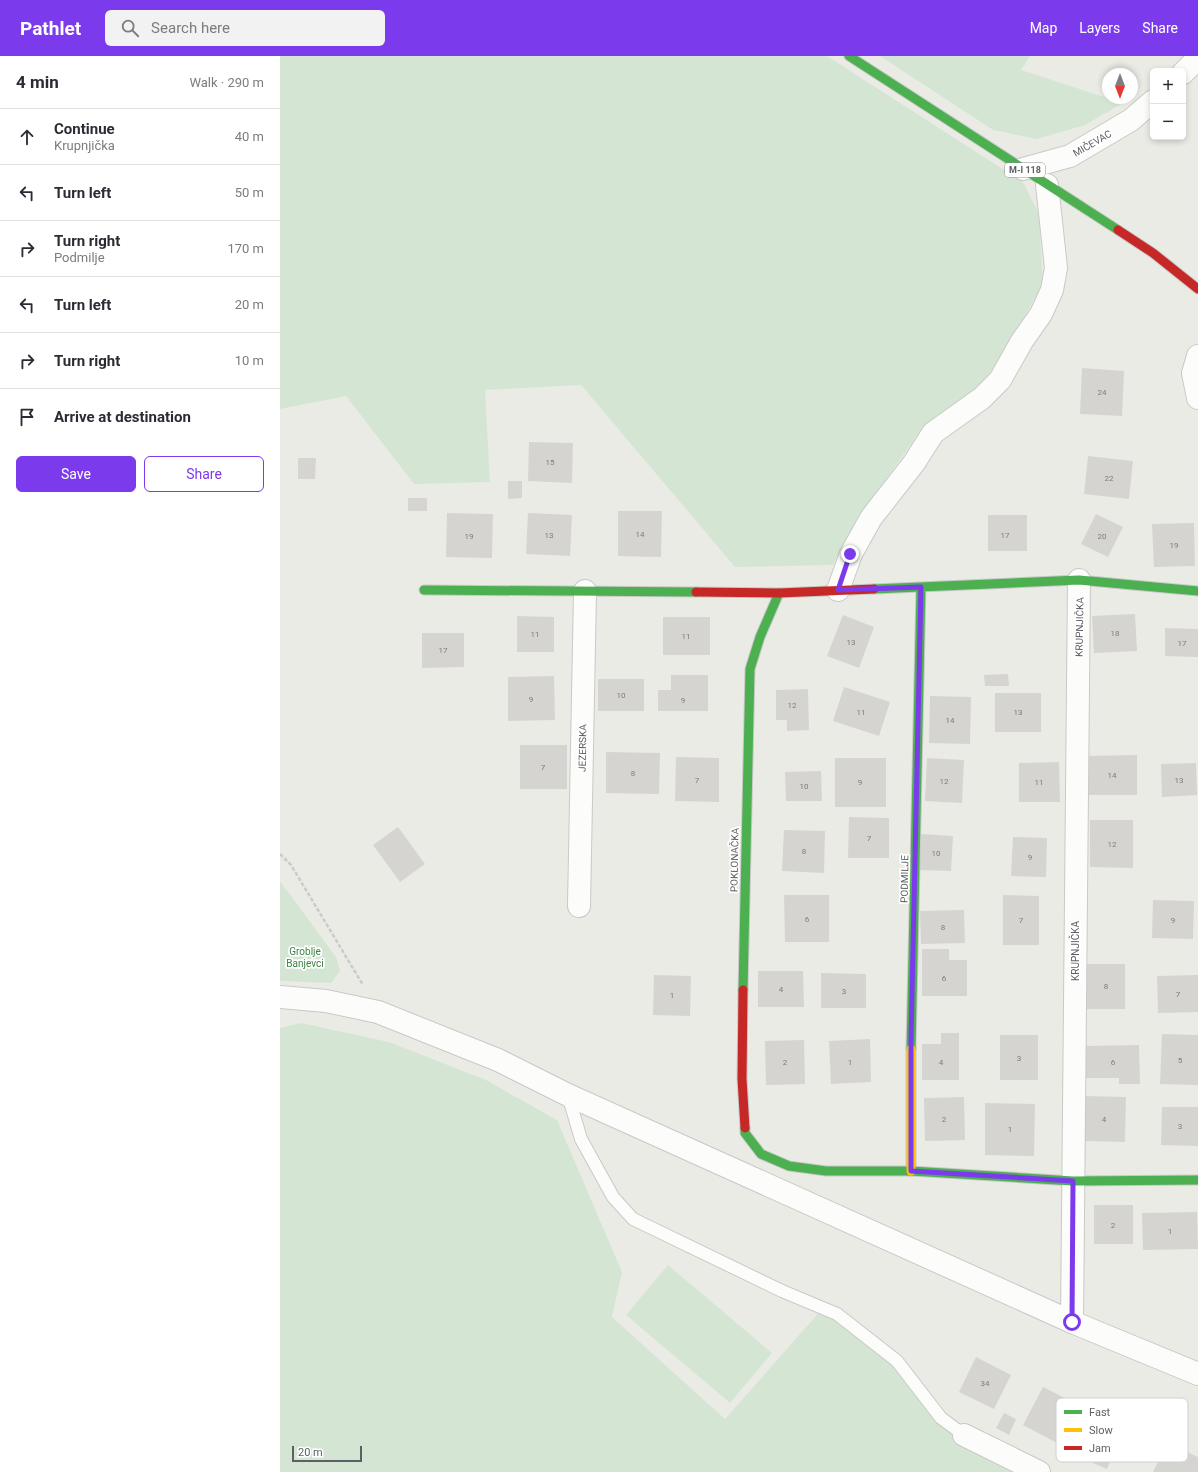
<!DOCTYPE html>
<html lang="en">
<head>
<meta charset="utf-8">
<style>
  :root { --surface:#fff; --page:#f2f2f3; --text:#2b2b33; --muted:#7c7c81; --line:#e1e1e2; --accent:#7c3aed }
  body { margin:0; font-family:Roboto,sans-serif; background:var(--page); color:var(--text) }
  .controls { position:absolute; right:12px; top:12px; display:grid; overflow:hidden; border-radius:6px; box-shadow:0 2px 6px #0003 }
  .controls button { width:36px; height:36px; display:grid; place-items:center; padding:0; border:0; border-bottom:1px solid var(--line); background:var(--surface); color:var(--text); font:20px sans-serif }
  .compass { position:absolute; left:822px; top:12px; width:36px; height:36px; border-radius:50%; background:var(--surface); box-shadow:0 2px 6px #0003; rotate:180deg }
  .scale { position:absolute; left:12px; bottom:10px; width:70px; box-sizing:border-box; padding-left:4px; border:2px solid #5c5f63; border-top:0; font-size:11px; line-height:14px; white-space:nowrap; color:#5c5f63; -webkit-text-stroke:3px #fff; paint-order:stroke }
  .stop { position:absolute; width:12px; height:12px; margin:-9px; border:3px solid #7c3aed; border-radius:50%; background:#fff }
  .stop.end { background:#7c3aed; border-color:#fff; box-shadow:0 1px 4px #0008 }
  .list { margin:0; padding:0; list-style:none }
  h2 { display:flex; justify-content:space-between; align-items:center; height:52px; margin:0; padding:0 16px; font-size:17px }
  h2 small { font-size:13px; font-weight:400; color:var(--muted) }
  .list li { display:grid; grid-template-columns:26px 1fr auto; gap:12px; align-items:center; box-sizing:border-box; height:56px; padding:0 16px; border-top:1px solid var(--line) }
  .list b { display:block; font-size:15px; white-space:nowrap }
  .list p { margin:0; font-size:13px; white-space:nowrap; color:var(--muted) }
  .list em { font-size:13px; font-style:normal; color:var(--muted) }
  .actions { display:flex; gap:8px; padding:12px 16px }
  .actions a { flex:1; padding:9px 0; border:1px solid var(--accent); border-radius:6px; text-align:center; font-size:14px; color:var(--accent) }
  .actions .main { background:var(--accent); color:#fff }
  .icon { flex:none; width:22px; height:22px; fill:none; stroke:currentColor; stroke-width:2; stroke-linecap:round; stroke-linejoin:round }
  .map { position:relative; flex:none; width:918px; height:1416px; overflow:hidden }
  header { display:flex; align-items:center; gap:24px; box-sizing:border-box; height:56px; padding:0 20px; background:var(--accent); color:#fff }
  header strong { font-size:19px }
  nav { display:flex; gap:22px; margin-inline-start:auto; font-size:14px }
  .search { width:280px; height:36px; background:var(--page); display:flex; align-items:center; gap:10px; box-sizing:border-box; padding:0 14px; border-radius:6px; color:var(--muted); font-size:15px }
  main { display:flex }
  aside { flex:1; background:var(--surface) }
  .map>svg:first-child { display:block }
  .green { fill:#d4e6d3 }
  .building { fill:#d5d4d1 }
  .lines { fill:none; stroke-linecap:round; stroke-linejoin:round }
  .lane-casing { stroke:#c8c9c8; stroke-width:14 }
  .street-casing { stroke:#c8c9c8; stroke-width:24 }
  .fast-casing { stroke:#c8c9c8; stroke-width:11 }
  .slow-casing { stroke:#c8c9c8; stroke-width:11 }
  .jam-casing { stroke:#c8c9c8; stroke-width:11 }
  .path { stroke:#c8ccca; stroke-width:2.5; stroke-dasharray:4 2; stroke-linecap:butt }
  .lane { stroke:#fcfcfb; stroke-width:12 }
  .street { stroke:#fcfcfb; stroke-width:22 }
  .fast { stroke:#4caf50; stroke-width:9 }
  .slow { stroke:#ffc107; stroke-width:9 }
  .jam { stroke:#c62828; stroke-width:9 }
  .route { stroke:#7c3aed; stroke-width:5 }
  .labels { text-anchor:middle; stroke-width:3.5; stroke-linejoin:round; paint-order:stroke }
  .number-label { font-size:8px; fill:#7b7d7f }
  .shield { fill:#fff; stroke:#8d8f92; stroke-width:1 }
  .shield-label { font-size:9px; font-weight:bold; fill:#5c5f63 }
  .street-label { font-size:10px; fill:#5c5f63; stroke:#fff }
  .park-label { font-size:10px; fill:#3d8144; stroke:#fff }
  .key { fill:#fff; stroke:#cecfd0; stroke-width:1 }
  .key-label { font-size:11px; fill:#5c5f63 }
</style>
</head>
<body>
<header>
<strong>Pathlet</strong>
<div class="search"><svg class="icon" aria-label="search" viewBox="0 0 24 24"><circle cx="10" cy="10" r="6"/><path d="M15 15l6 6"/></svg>Search here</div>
<nav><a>Map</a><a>Layers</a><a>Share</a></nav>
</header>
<main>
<aside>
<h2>4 min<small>Walk · 290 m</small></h2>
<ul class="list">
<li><svg class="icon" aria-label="ahead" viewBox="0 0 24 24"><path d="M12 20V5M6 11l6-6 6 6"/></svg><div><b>Continue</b><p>Krupnjička</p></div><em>40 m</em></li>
<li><svg class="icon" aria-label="left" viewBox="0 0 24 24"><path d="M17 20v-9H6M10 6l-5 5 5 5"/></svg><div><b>Turn left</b></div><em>50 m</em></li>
<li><svg class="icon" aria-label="right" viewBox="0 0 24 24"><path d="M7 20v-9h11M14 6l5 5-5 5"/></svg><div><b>Turn right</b><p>Podmilje</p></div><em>170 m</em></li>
<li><svg class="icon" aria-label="left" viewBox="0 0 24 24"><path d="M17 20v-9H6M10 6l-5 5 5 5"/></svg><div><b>Turn left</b></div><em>20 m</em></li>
<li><svg class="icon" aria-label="right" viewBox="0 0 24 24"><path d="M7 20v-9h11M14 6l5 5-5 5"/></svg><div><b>Turn right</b></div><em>10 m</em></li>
<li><svg class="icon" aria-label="arrive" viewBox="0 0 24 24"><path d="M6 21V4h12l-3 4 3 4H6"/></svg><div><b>Arrive at destination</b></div></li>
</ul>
<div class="actions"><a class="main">Save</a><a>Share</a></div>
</aside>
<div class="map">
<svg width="918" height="1416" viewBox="0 0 918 1416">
  <rect width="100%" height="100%" fill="#ebebe6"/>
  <path class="green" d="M0,0H547L743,126L759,158L763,228L724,296L701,329L642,373L580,459L553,509L455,511L301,329L205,334L210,426L134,428L66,340L0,353Z
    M600,0H750L741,14L843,47L805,69L757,83L713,74Z
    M0,825L56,901L60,915L51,927L0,925Z
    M21,967L109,986L206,1024L277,1064L342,1216L332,1261L445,1363L543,1252L617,1305L661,1362L741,1416H0V972Z
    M388,1209L492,1297L450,1347L346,1259Z"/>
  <path class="building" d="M802,312L844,315L842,360L800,358Z
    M249,386L293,387L292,427L248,425Z
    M808,400L853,405L849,443L804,438Z
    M18,402H36L35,423H18Z
    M228,425H242V442L228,443Z
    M128,442H147V455H128Z
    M338,455H382L381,501L338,500Z
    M167,457L213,458L212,502L166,501Z
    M248,457L292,459L290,500L246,498Z
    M816,458L843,471L828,501L801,488Z
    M708,459H747V495H708Z
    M914,467L915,510L874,511L872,468Z
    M855,558L857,595L814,597L812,560Z
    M563,559L594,571L579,612L547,600Z
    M237,560L274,561V596H237Z
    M383,561H430V599H383Z
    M885,572L918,573V601L885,600Z
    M142,577H184V611L142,612Z
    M728,618L729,630H705L704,619Z
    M391,619H428V655H378V634H391Z
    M274,620L275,664L228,665V621Z
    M318,623H364V655H318Z
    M564,631L610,646L599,680L553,665Z
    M528,633L529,674L507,675V664H496V634Z
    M715,637H761V676H715Z
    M650,640L691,641L690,688L649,687Z
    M240,689H287V733H240Z
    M326,696L380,697L379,738L326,737Z
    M857,699V739H808L807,700Z
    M396,701L439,702V746L395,745Z
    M555,702H606V751H555Z
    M647,702L684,704L682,747L645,745Z
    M779,706L780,746H739V707Z
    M916,707L917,739L882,741L881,708Z
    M541,715L542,745H506L505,716Z
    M569,761L609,762V802H568Z
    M810,764H853V812L810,811Z
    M118,771L145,808L120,826L93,789Z
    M504,774L545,775L544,817L502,815Z
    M641,778L673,780L671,815L639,814Z
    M733,781L767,782L766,821L731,820Z
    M504,839H549V886H505Z
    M723,839L759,840V889H723Z
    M873,844L914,845L913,883L872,882Z
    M684,854L685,887L641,888L640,855Z
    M642,893H669V904H687V940H642Z
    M807,908H845V953H807Z
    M478,915H523L524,951H478Z
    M541,917L586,918V952H541Z
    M374,919L411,920L410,960L373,959Z
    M918,919V956L878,957L877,920Z
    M661,977H679V1024H642V988H661Z
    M882,978L918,979V1029L880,1028Z
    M720,979H758V1024H720Z
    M590,983L591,1026L551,1028L549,985Z
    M524,984L525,1028L486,1029L485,985Z
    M859,989L860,1028H839V1022H806V990Z
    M804,1040L846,1041L845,1086L803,1085Z
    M684,1041L685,1084L645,1085L644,1042Z
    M705,1047L755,1048L754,1100L705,1099Z
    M882,1051H918V1090L881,1089Z
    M814,1149H853V1188H814Z
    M917,1156L918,1193L863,1194L862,1157Z
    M696,1301L731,1319L714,1353L679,1336Z
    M763,1331L797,1348L777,1387L743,1369Z
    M724,1357L736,1363L729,1379L716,1372Z
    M809,1358L845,1373L827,1413L792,1398Z
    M887,1387L918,1401V1416H873Z"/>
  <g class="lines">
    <g class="lane-casing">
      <path id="lane" d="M288,1039L301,1083L333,1141L353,1163L502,1235L557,1258L617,1305L661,1362L684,1379"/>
    </g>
    <g class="street-casing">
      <path id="street" d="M903,17L918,2
        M743,113L790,100L851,64L873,45
        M918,300L913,317L918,342
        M558,534L571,498L591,462L634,407L653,377L702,342L720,324L742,285L761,258L772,234L776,212L767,129
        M299,850L305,535
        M0,941L46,945L98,956L218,1004L288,1039L792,1266L918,1318
        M792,1266L799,524
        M684,1379L759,1416"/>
    </g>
    <g class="fast-casing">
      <path id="fast" d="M569,0L838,174
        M594,533L799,524L918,535
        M144,534L416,536
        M463,934L470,613L480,581L499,537
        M631,993L641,531
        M465,1072V1077L481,1098L509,1110L546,1115H631L793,1125L918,1124"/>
    </g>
    <g class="slow-casing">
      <path id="slow" d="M631,993V1115"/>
    </g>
    <g class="jam-casing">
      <path id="jam" d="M838,174L873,197L918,233
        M416,536L499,537L594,533
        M463,934L462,1023L465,1072"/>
    </g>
    <path class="path" d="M0,798L11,809L83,929"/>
    <use href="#lane" class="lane"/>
    <use href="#street" class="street"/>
    <use href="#fast" class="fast"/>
    <use href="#slow" class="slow"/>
    <use href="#jam" class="jam"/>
  </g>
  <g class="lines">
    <path class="route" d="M570,498L558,534L641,531L631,984V1115L793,1125L792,1266"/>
  </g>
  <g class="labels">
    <g class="number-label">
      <text x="822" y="339">24</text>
      <text x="270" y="409">15</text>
      <text x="829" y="425">22</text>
      <text x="360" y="481">14</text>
      <text x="269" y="482">13</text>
      <text x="725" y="482">17</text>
      <text x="189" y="483">19</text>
      <text x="822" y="483">20</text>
      <text x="894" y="492">19</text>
      <text x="835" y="580">18</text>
      <text x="255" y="581">11</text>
      <text x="406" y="583">11</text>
      <text x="571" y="589">13</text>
      <text x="902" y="590">17</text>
      <text x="163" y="597">17</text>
      <text x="341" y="642">10</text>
      <text x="251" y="646">9</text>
      <text x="403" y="647">9</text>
      <text x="512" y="652">12</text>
      <text x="581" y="659">11</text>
      <text x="738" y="659">13</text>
      <text x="670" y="667">14</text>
      <text x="263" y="714">7</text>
      <text x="353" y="720">8</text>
      <text x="832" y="722">14</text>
      <text x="417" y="727">7</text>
      <text x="899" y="727">13</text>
      <text x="664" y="728">12</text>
      <text x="580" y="729">9</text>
      <text x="759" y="729">11</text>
      <text x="524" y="733">10</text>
      <text x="589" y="785">7</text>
      <text x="832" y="791">12</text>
      <text x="524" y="798">8</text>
      <text x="656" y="800">10</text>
      <text x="750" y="804">9</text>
      <text x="527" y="866">6</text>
      <text x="741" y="867">7</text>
      <text x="893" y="867">9</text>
      <text x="663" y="874">8</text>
      <text x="664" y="925">6</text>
      <text x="826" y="933">8</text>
      <text x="501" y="936">4</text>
      <text x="564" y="938">3</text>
      <text x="898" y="941">7</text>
      <text x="392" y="942">1</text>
      <text x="739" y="1005">3</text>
      <text x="900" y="1007">5</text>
      <text x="505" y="1009">2</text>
      <text x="570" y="1009">1</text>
      <text x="661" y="1009">4</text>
      <text x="833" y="1009">6</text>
      <text x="664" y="1066">2</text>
      <text x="824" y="1066">4</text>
      <text x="900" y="1073">3</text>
      <text x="730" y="1076">1</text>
      <text x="833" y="1172">2</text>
      <text x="890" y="1178">1</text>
      <text x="705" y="1330">34</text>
    </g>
    <rect class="shield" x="725" y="107" width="40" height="14" rx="3"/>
    <g class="shield-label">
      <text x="745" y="117">M-I 118</text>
    </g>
    <g class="street-label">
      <text transform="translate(812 87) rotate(-30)" y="4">MIČEVAC</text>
      <text transform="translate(799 571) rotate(-89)" y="4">KRUPNJIČKA</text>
      <text transform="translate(302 692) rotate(-89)" y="4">JEZERSKA</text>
      <text transform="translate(454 804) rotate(-89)" y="4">POKLONAČKA</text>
      <text transform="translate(624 823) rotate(-89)" y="4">PODMILJE</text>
      <text transform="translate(795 895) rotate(-90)" y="4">KRUPNJIČKA</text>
    </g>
    <g class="park-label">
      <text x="25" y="899">Groblje<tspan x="25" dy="12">Banjevci</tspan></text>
    </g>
  </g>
  <rect x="776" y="1342" width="132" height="64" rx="6" class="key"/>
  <rect x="784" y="1354" width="18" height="4" fill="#4caf50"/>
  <rect x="784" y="1372" width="18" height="4" fill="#ffc107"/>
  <rect x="784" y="1390" width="18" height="4" fill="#c62828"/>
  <g class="key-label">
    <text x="809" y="1360">Fast</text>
    <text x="809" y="1378">Slow</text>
    <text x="809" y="1396">Jam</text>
  </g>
</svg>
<div class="controls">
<button>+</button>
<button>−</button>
</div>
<svg class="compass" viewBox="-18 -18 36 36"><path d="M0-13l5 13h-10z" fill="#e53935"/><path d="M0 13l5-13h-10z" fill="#7c7c81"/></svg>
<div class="scale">20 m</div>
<div class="stop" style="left:792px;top:1266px"></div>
<div class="stop end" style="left:570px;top:498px"></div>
</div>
</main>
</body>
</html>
